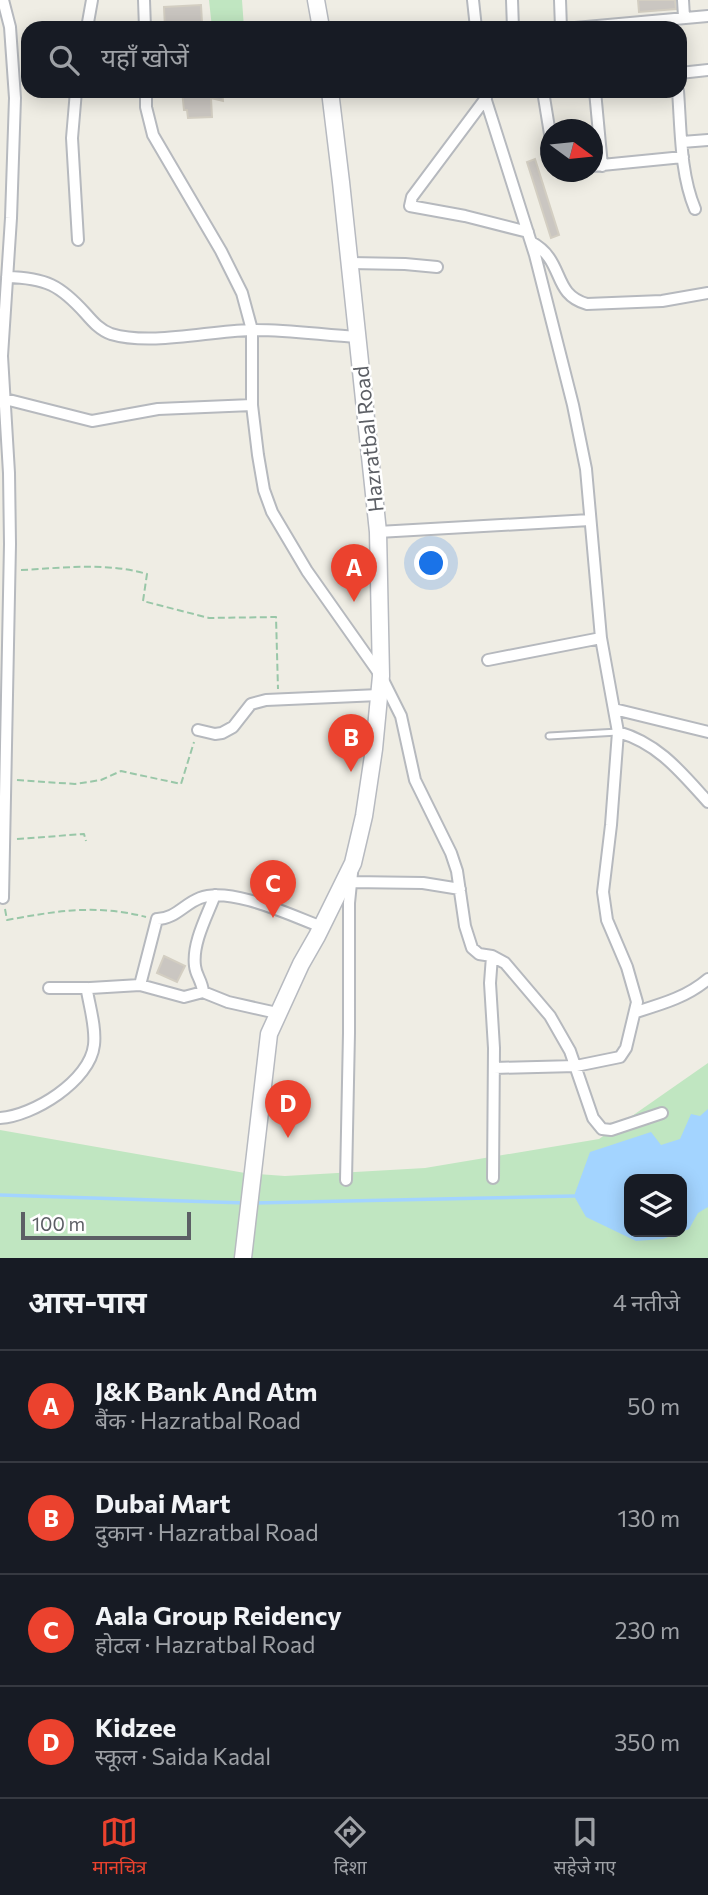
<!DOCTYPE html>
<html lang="hi">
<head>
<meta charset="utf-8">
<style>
  :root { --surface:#171b24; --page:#242831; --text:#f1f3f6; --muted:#9ea1a6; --line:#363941; --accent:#eb422e }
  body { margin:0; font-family:Commissioner,"Noto Sans Devanagari",sans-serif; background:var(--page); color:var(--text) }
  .controls { position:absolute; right:21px; bottom:21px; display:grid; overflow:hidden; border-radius:14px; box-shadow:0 4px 18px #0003 }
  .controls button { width:63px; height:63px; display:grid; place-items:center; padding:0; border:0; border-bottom:2px solid var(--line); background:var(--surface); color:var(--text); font:35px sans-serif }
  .compass { position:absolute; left:540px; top:119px; width:63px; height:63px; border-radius:50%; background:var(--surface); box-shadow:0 4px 18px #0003; rotate:105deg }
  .scale { position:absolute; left:21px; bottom:18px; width:170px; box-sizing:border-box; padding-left:7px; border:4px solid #5c5f65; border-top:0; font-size:19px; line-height:24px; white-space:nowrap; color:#5c5f65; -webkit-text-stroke:5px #fff; paint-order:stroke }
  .you { position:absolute; left:432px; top:564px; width:24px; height:24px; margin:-18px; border:5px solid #fff; border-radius:50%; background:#1a73e8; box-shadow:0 0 0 10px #1a73e833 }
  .badge { display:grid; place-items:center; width:46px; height:46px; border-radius:50%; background:var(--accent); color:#fff; font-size:23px; font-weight:700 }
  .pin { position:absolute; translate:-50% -58px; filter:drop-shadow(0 2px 4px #0008) }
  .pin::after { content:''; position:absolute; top:37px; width:24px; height:21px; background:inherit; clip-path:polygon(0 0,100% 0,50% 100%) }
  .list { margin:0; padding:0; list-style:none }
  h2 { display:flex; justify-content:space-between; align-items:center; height:91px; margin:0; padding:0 28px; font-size:30px }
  h2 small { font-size:23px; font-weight:400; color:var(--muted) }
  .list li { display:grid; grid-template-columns:46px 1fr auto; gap:21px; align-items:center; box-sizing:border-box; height:112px; padding:0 28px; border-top:2px solid var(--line) }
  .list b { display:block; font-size:26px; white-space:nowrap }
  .list p { margin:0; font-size:23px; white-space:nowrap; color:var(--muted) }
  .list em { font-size:23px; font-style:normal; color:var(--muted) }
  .icon { flex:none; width:38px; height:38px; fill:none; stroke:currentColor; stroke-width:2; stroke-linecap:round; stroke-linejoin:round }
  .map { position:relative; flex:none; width:708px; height:1258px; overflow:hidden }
  .search { position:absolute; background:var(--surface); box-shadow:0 4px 18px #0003; left:21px; right:21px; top:21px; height:77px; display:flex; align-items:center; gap:18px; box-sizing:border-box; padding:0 24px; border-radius:21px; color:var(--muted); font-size:26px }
  .sheet { height:539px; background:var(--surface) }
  nav { display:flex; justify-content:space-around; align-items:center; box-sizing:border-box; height:98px; border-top:2px solid var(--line); background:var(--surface); font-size:19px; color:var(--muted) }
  nav a { display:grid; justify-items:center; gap:4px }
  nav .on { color:var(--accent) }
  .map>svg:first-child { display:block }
  .green { fill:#c0e6c1; fill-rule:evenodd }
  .water { fill:#a3d4ff; fill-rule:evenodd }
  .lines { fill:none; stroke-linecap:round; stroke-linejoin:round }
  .stream { stroke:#a3d4ff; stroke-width:3.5 }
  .building { fill:#cac6c1; stroke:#d3cec2; stroke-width:2 }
  .service-casing { stroke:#b6b9be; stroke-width:9 }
  .minor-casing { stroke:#b6b9be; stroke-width:14 }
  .secondary-casing { stroke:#b7bac0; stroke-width:19 }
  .path { stroke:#99c7a8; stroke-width:2; stroke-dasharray:7 3.5; stroke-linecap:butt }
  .service { stroke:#fff; stroke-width:5 }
  .minor { stroke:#fff; stroke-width:10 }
  .secondary { stroke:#fff; stroke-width:16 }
  .labels { text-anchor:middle; stroke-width:5; stroke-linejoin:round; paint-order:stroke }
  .street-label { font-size:21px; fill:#5c5f65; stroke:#fff }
</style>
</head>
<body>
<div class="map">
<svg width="708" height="1258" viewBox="0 0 708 1258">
  <rect width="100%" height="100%" fill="#efede4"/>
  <path class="green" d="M209,0H242L244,28H212Z
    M708,1063V1258H0V1130L245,1173L285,1176L425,1168L599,1139ZM629,1179H682V1232H629Z"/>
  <path class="water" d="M708,1109V1207L698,1213L689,1229L663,1239L636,1241L586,1217L574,1196L590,1152L651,1132L661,1145L680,1139L691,1114L700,1116ZM629,1179H682V1232H629Z"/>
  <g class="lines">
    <path class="stream" d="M0,1195L246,1203
      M254,1203L574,1196"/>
  </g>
  <path class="building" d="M638,0H675L676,9L639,12Z
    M201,5L202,23L197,24V28H165L164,7Z
    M182,91H222L223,101L211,98L212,117L188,118L187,110H184Z
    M535,159L559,235L551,238L527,162Z
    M164,956L185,966L177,982L157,973Z"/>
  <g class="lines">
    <g class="service-casing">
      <path id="service" d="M549,736L618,732"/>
    </g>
    <g class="minor-casing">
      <path id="minor" d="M144,0L145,28
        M473,0L476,28
        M512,0L513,28
        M560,0L561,28
        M683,0L684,17
        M87,28L92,0
        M575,28L708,16
        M680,73L708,70
        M76,91L72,138L78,240
        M146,91V107L153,135L221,251L242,293L252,330V405L258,455L264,490L272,512L307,571L381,676L401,716L415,780L451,853L457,871L465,926L472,948L479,954L492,956L505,963L550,1016L570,1051L593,1118L602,1129L611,1130L662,1113
        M483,91L535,255L573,405L586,469L601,638L618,732L611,825L603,892L607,920L627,967L637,1002L626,1048L620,1057L576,1066L494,1068
        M543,91L550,134
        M595,91L602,166
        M678,91C681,130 680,173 695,209
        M486,98L412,197L410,206L465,216L528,232
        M682,142L708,140
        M592,166L683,157
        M531,242C566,261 551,294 587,304L662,301L708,293
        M350,263L405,264L437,267
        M7,277C46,278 60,285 86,314C93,322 100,330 111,334C151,346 208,331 250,330C285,329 322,335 358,337
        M5,399L92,421L158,409L252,405
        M378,532L590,520
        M488,660L601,638
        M614,709L708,732
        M198,730L215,734L222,733L233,727L251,704L266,700L379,695
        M618,732C658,743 681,772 708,802
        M351,882L423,883L460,889
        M3,898L10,544L9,473L2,356L11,218L15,98L10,27L3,0
        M492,956L490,983L494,1048L493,1178
        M140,985L184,997L203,992L228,1002L277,1013
        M49,988H88
        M203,992C202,980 196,976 195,966C192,943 207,916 215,895
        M636,1012C662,1004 687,997 708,979
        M0,1118C33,1116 90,1081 94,1045C96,1028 90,1008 87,991L90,988L140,985L157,919C175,919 184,904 200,898C231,886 292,916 322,927
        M346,1180L349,1033V903L352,873"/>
    </g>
    <g class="secondary-casing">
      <path id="secondary" d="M316,0L321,28
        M243,1258L269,1034L301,964L317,936L353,863L364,816L374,749L381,676L378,532L341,182L330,91"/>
    </g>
    <path class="path" d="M21,570C64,568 105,562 147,574L143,601L209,618L276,617L278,689
      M17,780L75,784L101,780L121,771L181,784L194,742
      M17,839L84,834L86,841
      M5,909L7,920C56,911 96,904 146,917"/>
    <use href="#service" class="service"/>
    <use href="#minor" class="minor"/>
    <use href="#secondary" class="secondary"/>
  </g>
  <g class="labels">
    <g class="street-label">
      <text transform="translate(369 439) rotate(-96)" y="7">Hazratbal Road</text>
    </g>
  </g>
</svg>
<div class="controls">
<button><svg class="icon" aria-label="layers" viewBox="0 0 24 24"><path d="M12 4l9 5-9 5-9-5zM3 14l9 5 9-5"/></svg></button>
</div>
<svg class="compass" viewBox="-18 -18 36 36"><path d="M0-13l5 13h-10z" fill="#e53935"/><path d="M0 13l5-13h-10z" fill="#9ea1a6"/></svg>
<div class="scale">100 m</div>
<div class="you"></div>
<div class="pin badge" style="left:354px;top:602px">A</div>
<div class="pin badge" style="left:351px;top:772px">B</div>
<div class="pin badge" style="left:273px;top:918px">C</div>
<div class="pin badge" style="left:288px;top:1138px">D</div>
<div class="search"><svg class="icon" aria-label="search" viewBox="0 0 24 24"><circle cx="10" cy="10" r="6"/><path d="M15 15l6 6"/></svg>यहाँ खोजें</div>
</div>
<section class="sheet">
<h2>आस-पास<small>4 नतीजे</small></h2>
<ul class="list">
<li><span class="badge">A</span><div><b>J&amp;K Bank And Atm</b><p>बैंक · Hazratbal Road</p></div><em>50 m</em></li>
<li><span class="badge">B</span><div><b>Dubai Mart</b><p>दुकान · Hazratbal Road</p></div><em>130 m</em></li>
<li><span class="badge">C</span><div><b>Aala Group Reidency</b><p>होटल · Hazratbal Road</p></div><em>230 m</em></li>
<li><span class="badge">D</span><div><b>Kidzee</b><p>स्कूल · Saida Kadal</p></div><em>350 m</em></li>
</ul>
</section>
<nav>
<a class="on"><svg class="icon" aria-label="map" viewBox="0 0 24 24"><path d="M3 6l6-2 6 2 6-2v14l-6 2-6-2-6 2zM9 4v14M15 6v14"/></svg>मानचित्र</a>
<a><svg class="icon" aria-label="directions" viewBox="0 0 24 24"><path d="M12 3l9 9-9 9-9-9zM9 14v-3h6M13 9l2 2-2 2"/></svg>दिशा</a>
<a><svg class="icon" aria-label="saved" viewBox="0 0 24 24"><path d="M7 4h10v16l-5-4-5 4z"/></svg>सहेजे गए</a>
</nav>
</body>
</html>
